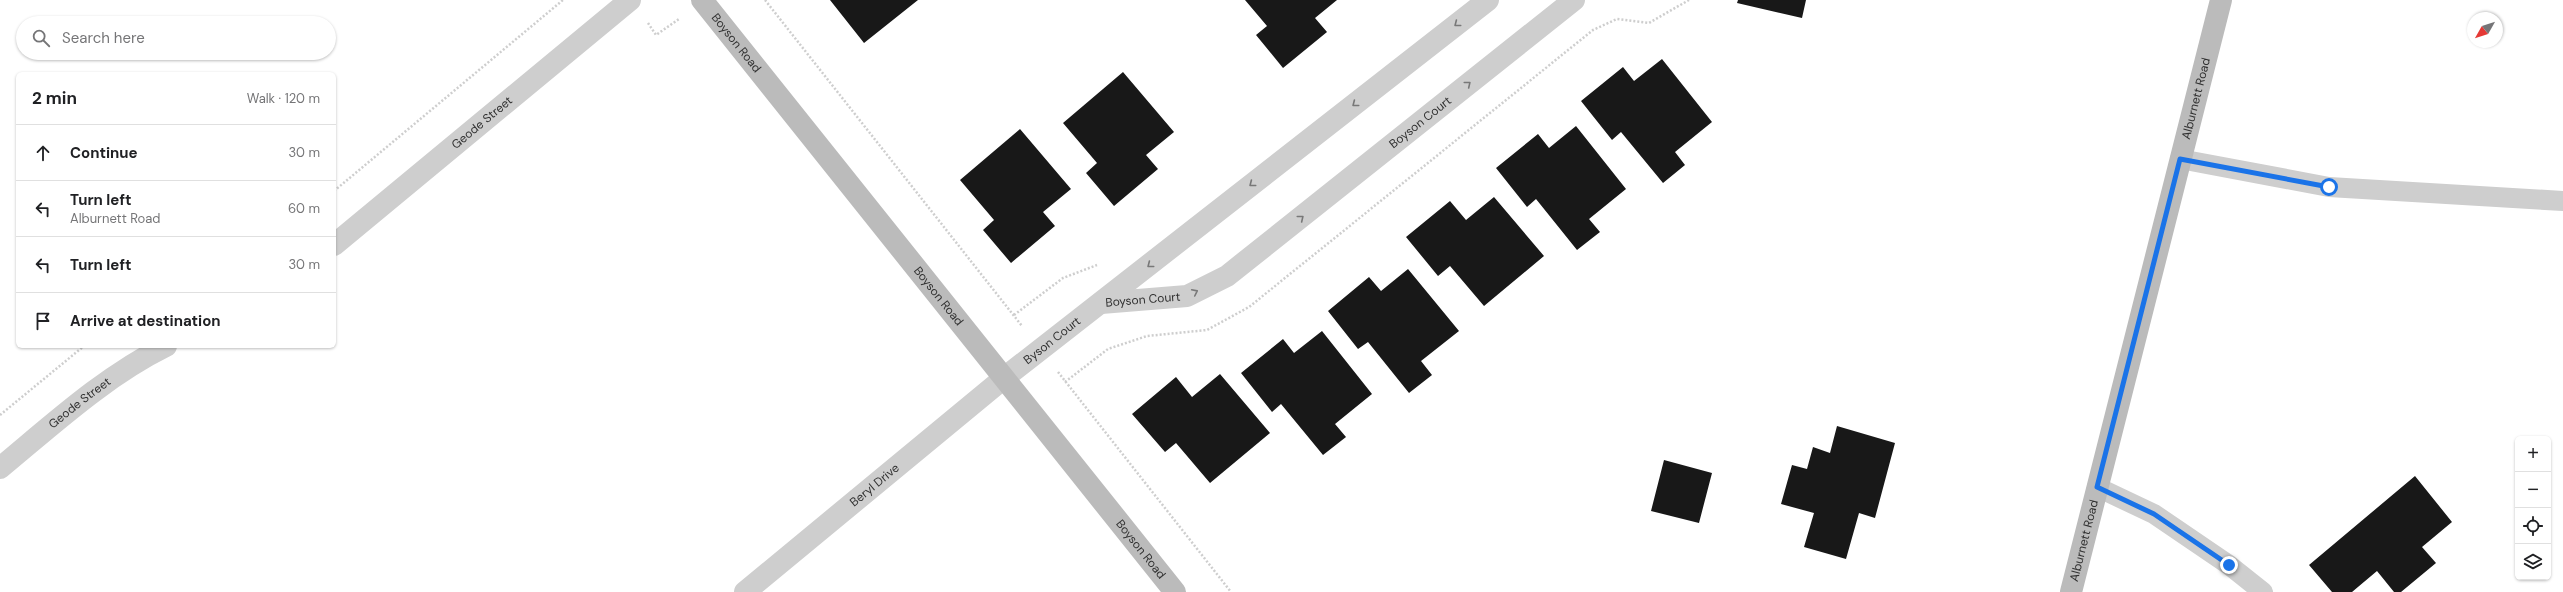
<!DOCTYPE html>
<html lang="en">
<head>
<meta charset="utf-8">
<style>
  :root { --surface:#fff; --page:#f6f6f6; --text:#202124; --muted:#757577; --line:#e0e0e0 }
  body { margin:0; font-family:"DM Sans",sans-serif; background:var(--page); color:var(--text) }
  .controls { position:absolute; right:12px; bottom:12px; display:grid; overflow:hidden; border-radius:6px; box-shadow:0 1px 3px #0004 }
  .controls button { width:36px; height:36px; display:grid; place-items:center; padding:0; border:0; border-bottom:1px solid var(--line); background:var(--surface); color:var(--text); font:20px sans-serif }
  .compass { position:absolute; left:2467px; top:12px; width:36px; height:36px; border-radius:50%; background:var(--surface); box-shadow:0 1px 3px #0004; rotate:231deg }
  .stop { position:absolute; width:12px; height:12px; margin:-9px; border:3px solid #1a73e8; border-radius:50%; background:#fff }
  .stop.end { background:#1a73e8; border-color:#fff; box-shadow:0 1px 4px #0008 }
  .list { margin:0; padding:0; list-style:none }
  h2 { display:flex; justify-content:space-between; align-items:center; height:52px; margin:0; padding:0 16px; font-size:17px }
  h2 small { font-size:13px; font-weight:400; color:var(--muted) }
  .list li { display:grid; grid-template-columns:26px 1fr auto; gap:12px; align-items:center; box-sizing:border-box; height:56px; padding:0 16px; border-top:1px solid var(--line) }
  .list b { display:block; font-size:15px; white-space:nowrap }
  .list p { margin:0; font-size:13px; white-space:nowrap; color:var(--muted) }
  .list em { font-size:13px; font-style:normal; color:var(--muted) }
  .icon { flex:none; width:22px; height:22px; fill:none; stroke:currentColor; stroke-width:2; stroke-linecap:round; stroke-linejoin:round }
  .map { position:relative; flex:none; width:2563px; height:592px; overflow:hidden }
  .search { position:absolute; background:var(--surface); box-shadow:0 1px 3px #0004; left:16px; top:16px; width:320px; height:44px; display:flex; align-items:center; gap:10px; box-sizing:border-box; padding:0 14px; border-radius:22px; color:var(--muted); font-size:15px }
  .panel { position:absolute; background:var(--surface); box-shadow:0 1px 3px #0004; left:16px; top:72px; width:320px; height:276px; border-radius:6px }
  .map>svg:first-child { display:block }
  .building { fill:#181818 }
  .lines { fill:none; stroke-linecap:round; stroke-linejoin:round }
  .path { stroke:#cecece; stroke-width:2.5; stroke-dasharray:2 2; stroke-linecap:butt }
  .lane { stroke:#cecece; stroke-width:20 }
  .street { stroke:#cecece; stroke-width:22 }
  .secondary { stroke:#bbb; stroke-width:22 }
  .oneway { stroke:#787878 }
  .route { stroke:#1a73e8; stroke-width:5 }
  .labels { text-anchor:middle; stroke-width:4; stroke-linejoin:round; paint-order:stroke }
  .street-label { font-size:12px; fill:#313131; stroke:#fff }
</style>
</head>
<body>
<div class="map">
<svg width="2563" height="592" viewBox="0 0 2563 592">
  <rect width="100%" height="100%" fill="#fff"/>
  <path class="building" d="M830,0H918L864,43Z
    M1245,0H1337L1315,18L1327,32L1283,68L1256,35L1267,26Z
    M1738,0H1806L1802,18L1737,3Z
    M1662,59L1712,122L1675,152L1685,165L1663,183L1621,132L1612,140L1581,101L1623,67L1634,81Z
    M1123,72L1174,132L1146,155L1158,169L1114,206L1086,173L1097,163L1063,123Z
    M1576,126L1626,189L1589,219L1600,232L1577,250L1536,199L1527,207L1496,168L1538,134L1549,148Z
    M1020,129L1071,189L1043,212L1055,226L1011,263L983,230L994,220L960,180Z
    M1494,197L1544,256L1484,306L1450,266L1438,276L1406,237L1450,201L1466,220Z
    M1408,269L1459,331L1421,361L1432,375L1409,393L1368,342L1358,349L1328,311L1369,277L1381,291Z
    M1322,331L1372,394L1335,424L1346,437L1323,455L1281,404L1272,412L1241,373L1283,339L1294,353Z
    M1220,374L1270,433L1210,483L1176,443L1165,452L1132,414L1176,377L1192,397Z
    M1837,426L1895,443L1875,518L1859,513L1846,559L1804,547L1814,513L1781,504L1792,465L1807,469L1813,447L1830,453Z
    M1664,460L1712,473L1699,523L1651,511Z
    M2415,476L2452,522L2422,547L2436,563L2401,592H2394L2377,571L2352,592H2332L2309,565Z"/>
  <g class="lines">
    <path class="path" d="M765,0L1022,326
      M648,23L656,35L679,19
      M334,191L563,0
      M1014,315L1063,278L1097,265
      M1058,372L1231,592
      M1065,382L1108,349L1147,336L1207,330L1249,307L1593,30L1617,19L1649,23L1689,0
      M0,415L84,346"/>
    <path class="lane" d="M2180,159L2329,187L2563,201
      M2097,487L2154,514L2229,565L2263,592"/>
    <g class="street">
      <path id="s1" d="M334,245L630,0"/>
      <path id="s2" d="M1101,303L1187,296L1227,276L1574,0"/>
      <path id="s3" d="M0,468C52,425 105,376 166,346"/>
      <path id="s4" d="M745,592L1004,378L1488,0"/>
    </g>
    <g class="secondary">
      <path id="s5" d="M702,0L1175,592"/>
      <path id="s6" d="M2071,592L2221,0"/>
    </g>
  </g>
  <defs><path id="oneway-chevron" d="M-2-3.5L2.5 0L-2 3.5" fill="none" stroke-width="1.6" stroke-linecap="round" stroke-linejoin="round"/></defs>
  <g class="oneway">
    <use href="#oneway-chevron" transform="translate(1457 24) rotate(142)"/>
    <use href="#oneway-chevron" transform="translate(1468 84) rotate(-39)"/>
    <use href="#oneway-chevron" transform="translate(1355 104) rotate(142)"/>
    <use href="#oneway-chevron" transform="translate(1252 184) rotate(142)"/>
    <use href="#oneway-chevron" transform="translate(1301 218) rotate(-39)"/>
    <use href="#oneway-chevron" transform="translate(1150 265) rotate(142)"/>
    <use href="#oneway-chevron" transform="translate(1195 292) rotate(-26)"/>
  </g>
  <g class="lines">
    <path class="route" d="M2229,565L2154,514L2097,487L2180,159L2329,187"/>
  </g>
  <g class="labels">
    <g class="street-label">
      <text dy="4" stroke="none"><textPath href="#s5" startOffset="55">Boyson Road</textPath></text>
      <text dy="4" stroke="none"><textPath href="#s6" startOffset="509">Alburnett Road</textPath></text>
      <text dy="4" stroke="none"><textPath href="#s1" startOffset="192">Geode Street</textPath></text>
      <text dy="4" stroke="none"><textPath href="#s2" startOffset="378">Boyson Court</textPath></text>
      <text dy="4" stroke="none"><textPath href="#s5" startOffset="379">Boyson Road</textPath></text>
      <text dy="4" stroke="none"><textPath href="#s2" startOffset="42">Boyson Court</textPath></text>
      <text dy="4" stroke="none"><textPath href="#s4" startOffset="397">Byson Court</textPath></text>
      <text dy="4" stroke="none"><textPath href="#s3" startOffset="103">Geode Street</textPath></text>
      <text dy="4" stroke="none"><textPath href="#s4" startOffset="168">Beryl Drive</textPath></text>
      <text dy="4" stroke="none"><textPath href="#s6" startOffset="53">Alburnett Road</textPath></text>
      <text dy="4" stroke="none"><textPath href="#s5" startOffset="703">Boyson Road</textPath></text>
    </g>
  </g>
</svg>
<div class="controls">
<button>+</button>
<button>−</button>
<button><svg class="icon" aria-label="locate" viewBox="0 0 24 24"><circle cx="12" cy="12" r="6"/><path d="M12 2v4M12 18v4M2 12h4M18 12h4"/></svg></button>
<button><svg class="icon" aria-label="layers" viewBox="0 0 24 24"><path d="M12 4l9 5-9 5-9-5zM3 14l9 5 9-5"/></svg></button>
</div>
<svg class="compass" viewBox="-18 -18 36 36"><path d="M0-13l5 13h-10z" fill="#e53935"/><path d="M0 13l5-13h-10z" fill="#757577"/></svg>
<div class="stop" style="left:2329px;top:187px"></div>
<div class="stop end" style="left:2229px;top:565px"></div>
<div class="search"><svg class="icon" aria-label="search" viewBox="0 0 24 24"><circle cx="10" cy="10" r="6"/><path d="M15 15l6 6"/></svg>Search here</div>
<section class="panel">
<h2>2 min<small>Walk · 120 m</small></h2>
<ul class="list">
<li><svg class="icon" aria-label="ahead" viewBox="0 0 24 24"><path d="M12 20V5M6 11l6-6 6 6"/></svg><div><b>Continue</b></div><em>30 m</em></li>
<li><svg class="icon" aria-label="left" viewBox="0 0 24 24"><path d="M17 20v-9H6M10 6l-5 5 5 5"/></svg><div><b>Turn left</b><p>Alburnett Road</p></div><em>60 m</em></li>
<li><svg class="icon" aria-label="left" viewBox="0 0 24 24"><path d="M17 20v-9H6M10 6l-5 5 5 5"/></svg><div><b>Turn left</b></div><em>30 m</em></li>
<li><svg class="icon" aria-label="arrive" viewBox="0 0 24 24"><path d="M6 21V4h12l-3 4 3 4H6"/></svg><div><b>Arrive at destination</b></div></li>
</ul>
</section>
</div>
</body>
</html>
